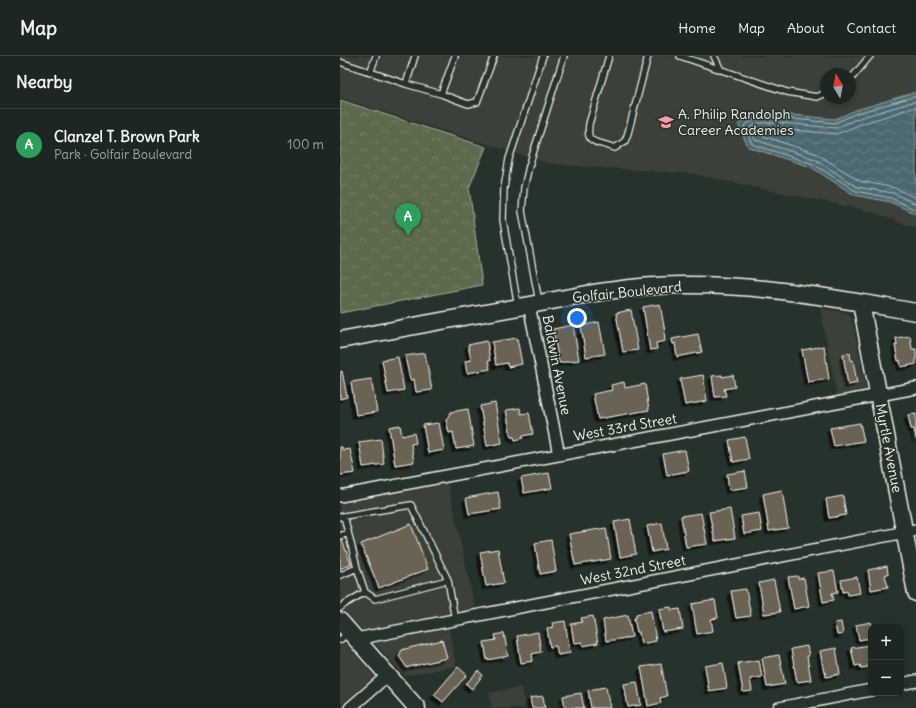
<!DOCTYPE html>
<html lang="en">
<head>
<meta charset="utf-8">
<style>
  :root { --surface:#1c2622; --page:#252e2a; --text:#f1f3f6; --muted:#a0a5a5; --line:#3a4340; --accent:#db2777 }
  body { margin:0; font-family:Delius,sans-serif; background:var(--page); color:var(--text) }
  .controls { position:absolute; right:12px; bottom:12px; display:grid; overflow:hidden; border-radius:8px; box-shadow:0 2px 6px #0003 }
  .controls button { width:36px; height:36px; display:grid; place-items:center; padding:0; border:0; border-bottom:1px solid var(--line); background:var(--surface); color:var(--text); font:20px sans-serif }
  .compass { position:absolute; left:480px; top:12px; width:36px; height:36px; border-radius:50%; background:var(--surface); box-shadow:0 2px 6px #0003; rotate:350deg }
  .you { position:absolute; left:237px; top:262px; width:14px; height:14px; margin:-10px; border:3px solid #fff; border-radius:50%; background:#1a73e8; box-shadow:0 0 0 6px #1a73e833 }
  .badge { display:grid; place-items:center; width:26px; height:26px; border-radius:50%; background:var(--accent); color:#fff; font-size:13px; font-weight:700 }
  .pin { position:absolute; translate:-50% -33px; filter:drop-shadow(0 1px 2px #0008) }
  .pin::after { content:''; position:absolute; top:21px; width:14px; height:12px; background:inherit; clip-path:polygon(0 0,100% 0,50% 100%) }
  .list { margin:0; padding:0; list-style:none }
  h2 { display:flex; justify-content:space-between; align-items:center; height:52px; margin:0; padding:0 16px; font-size:17px }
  h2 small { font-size:13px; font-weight:400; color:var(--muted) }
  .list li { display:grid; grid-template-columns:26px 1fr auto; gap:12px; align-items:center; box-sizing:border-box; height:72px; padding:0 16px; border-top:1px solid var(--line) }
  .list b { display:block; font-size:15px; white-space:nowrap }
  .list p { margin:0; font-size:13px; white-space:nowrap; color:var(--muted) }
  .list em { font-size:13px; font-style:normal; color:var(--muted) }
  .map { position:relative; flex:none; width:576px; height:652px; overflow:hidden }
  header { display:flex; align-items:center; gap:24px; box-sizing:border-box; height:56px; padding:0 20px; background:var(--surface); border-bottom:1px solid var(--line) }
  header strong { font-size:19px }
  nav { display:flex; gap:22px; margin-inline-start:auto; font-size:14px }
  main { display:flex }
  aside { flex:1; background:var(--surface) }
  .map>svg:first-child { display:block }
  .built { fill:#3a4138; fill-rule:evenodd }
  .park { fill:url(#park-crowns); stroke:#a8ae9a }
  .water { fill:url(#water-waves); stroke:#8f9fa1 }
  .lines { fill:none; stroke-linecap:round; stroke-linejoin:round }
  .shore { stroke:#b0bab8; stroke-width:1 }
  .building { fill:#6a6252; stroke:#f4f1e8; filter:url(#shadow) }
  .lane-casing { stroke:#f4f1e8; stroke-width:8 }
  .street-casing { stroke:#f4f1e8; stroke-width:14 }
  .secondary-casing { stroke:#f4f1e8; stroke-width:19 }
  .lane { stroke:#26332d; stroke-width:5.5 }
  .street { stroke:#26332d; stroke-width:11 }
  .secondary { stroke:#26332d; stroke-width:16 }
  .labels { text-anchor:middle; stroke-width:3; stroke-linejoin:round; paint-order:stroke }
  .poi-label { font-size:14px; fill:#f4f1e8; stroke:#26332d; text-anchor:start }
  .street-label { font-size:14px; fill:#f4f1e8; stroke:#26332d }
</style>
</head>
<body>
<header>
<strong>Map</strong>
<nav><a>Home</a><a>Map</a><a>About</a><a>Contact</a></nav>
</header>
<main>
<aside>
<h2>Nearby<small></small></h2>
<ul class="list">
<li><span class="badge" style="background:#2e9e5b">A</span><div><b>Clanzel T. Brown Park</b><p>Park · Golfair Boulevard</p></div><em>100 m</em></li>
</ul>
</aside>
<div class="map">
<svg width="576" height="652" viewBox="0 0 576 652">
  <defs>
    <pattern id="park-crowns" width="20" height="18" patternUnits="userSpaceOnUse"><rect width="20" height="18" fill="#5c6b4d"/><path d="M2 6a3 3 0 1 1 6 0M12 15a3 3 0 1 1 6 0" fill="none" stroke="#748167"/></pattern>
    <pattern id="water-waves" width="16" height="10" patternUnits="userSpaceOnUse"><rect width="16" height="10" fill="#4b6871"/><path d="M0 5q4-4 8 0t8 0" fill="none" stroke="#667e85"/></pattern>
    <filter id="shadow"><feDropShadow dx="-3.5" dy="3.5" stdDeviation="0" flood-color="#0009"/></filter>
  </defs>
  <rect width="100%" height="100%" fill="#26332d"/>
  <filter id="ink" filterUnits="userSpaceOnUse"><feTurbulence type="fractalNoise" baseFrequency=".025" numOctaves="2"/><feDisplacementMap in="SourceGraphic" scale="8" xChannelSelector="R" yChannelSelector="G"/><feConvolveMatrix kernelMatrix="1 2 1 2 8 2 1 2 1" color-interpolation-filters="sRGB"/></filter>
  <g filter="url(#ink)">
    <path class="built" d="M0,0H576V172L529,155L353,118L210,108L0,42ZM486,18H510V42H486Z
      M480,252L506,257L510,259L512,264L527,335L497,341Z
      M108,427L135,553L106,559L116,610L65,620L0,550V448Z
      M0,582L35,620L0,650Z
      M181,631L185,652H152L149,637Z"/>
    <path class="park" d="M0,44L146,91L129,132L142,229L0,257Z"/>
    <path class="water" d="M576,36V158L550,146L514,139L471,111L408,91L398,68L416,58H442L495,63L516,54Z"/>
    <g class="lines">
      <path class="shore" d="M576,40L517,57L495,67L442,62H417L405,69L404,70L412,88L473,108L516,135L551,142L576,154
        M576,45L519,62L496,72L441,67H418L411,71L410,73L415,84L475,103L517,131L553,137L576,148
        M576,51L521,68L497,78L441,73H420L418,75L420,79L477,98L520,125L555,132L576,142"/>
    </g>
    <path class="building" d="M320,248L325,276H324L325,285L316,287L317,293L310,294L303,251Z
      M291,254L298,294L283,296L276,257Z
      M259,266L265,298L246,301L241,270Z
      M233,269L239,304L219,307L213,273Z
      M358,278L362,296L337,301L335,287L333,288L332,283Z
      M570,280L572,293H576V308L561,311L560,304L558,305L555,289H557L556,282Z
      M177,282L182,308L168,311L167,307L156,309L152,286Z
      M147,285L150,305H148L150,313L127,317L125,305L131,304L128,289Z
      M484,290L489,323L468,326L462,294Z
      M85,297L92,334L76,336L74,323L70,324L65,300Z
      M510,297L511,305L513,304L517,327L508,329L503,298Z
      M58,301L64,334L48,337L42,304Z
      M2,315L7,341L0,343V316Z
      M363,319L367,345L345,349L340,323Z
      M382,319V321L393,319L395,331L384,333L386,340L375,341L372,320Z
      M31,323L37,356L16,359L11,326Z
      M284,326L285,332L305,328L309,354L258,363L253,338L272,334L271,329Z
      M155,347L162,387L147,390L140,350Z
      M180,352L181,358L189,357L193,378L182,380L183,382L175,384L174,381H171L166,354Z
      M128,353L134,390L116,393L113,376L109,377L106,364L111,356Z
      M576,358V383L574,373H571L568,359Z
      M99,367L104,394L88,397L83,369Z
      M520,367L524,385L494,390L490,372Z
      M60,369L62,380L74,377L76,387L71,388L74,406L55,409L49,371Z
      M405,381L409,403L393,406L389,384Z
      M41,383L44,408L23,411L19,386Z
      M0,391H2L3,394L10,393L15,417L0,419Z
      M345,394L349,415L327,419L323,398Z
      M405,415L408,431L389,434L387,418Z
      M209,417L212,432L184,437L181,422Z
      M442,434L448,472L429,475L423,438Z
      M158,436L161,453L129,458L126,442Z
      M503,440L506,459L489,462L486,443Z
      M390,453L395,482L375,485L369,456Z
      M361,457L367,488L346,491L341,460Z
      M419,457L422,475L404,478L401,460Z
      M290,463L296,498L280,501L274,466Z
      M322,467L326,493L312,496L307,470Z
      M71,468L88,513L39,532L21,488Z
      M266,472L271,503L235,509L229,478Z
      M0,479L11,508L0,513Z
      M211,484L216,515L200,518L195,487Z
      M158,493L164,527L146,530L140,496Z
      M547,510L548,518L545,519L548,531L531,534L528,514Z
      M494,515L498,536L492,537L494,544L483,546L478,517Z
      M458,520V523L464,522L469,550L454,553L448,521Z
      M517,521L520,537L508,539L507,535L503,536L501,524Z
      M434,524L440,556L424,558L419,527Z
      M406,533L411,560L396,562L391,535Z
      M375,544L378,562L371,563L373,575L357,578L352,548Z
      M331,551V554L340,553L343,573L323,576L319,553Z
      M311,555L316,585L301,588L299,576H297L294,562H296V558Z
      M288,559L292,581L266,585L263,564Z
      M253,560L258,587L243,590L242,586L234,587L231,568L242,566L241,562Z
      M225,565L230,597L218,599L216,590L210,591L207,572L213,571L212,567Z
      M501,566L503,578L497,579L495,567Z
      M531,566L532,571H531V582L519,584L516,569Z
      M198,576L201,596L192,598L193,605L181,607L177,580Z
      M164,577L168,600L147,604L144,586L156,584L155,579Z
      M102,584L107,602L69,611L67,612L59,600L62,594L65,593Z
      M530,589L531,608H528V611L521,612L520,609L515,610L511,592Z
      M467,590L469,600H467L471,624L457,626L451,593Z
      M496,592L500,618L486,621L485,616L484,617L480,595Z
      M439,599L445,628L427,631L422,602Z
      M419,604L422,621L410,623L412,635L403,636L398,607Z
      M383,607L387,632L369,635L365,610Z
      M321,608L327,640L320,642L321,647L308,650L301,611Z
      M118,611L127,619L103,646L94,639Z
      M138,615L143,619L132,633L126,628Z
      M297,626L301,649L288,651L284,628Z
      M266,631L270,652H251L248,634Z
      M241,637L244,652H225L223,640Z
      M203,640L205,652H192L190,642Z"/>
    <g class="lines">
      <g class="lane-casing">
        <path id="lane" d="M269,0L249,68C248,79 247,83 258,87C264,88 269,90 275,92L285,85L288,77L308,0
          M340,0L447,36L477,41L486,37
          M374,0L381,14
          M0,6L66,28L101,38L128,48L137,46L154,0
          M30,17L36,0
          M510,24L530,0
          M66,28L75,0
          M101,38L115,0
          M199,246L182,155L184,132L189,110L224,0
          M178,251L163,164L164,132L169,103L203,0
          M4,460L71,449L108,524L35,543L25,536
          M0,461L4,460L17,512L25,536L5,548L0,552
          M0,480L8,477
          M0,518L1,519L17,512
          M108,524L115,564
          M0,584L8,577"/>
      </g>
      <g class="street-casing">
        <path id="street" d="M189,249L219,399
          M0,440L576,332
          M16,583L576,474
          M561,628L576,625
          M10,652L48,619
          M439,652L531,634"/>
      </g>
      <g class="secondary-casing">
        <path id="secondary" d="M521,247L576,537
          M0,284C63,272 127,260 190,249C240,239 291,229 342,229C421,228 499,243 576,256
          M0,565L77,652"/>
      </g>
      <use href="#lane" class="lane"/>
      <use href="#street" class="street"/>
      <use href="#secondary" class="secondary"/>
    </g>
  </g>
  <defs>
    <g id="school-bare" transform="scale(1.2)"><path d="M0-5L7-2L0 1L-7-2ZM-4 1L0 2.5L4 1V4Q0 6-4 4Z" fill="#ff9aa2" stroke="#26332d" stroke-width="2.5" paint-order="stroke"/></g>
  </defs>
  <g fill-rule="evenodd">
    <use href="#school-bare" x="326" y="66"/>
  </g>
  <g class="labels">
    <g class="poi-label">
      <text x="338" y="63">A. Philip Randolph<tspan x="338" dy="16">Career Academies</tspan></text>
    </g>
    <g class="street-label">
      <text transform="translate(287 236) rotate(-6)" y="5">Golfair Boulevard</text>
      <text transform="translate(217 309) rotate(79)" y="5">Baldwin Avenue</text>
      <text transform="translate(285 371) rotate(-10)" y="5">West 33rd Street</text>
      <text transform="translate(549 392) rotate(79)" y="5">Myrtle Avenue</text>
      <text transform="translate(293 514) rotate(-11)" y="5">West 32nd Street</text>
    </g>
  </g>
</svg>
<div class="controls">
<button>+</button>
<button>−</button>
</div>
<svg class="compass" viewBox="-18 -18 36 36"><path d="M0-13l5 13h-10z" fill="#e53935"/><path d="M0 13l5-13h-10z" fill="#a0a5a5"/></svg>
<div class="you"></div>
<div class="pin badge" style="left:68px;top:180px;background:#2e9e5b">A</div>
</div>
</main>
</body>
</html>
